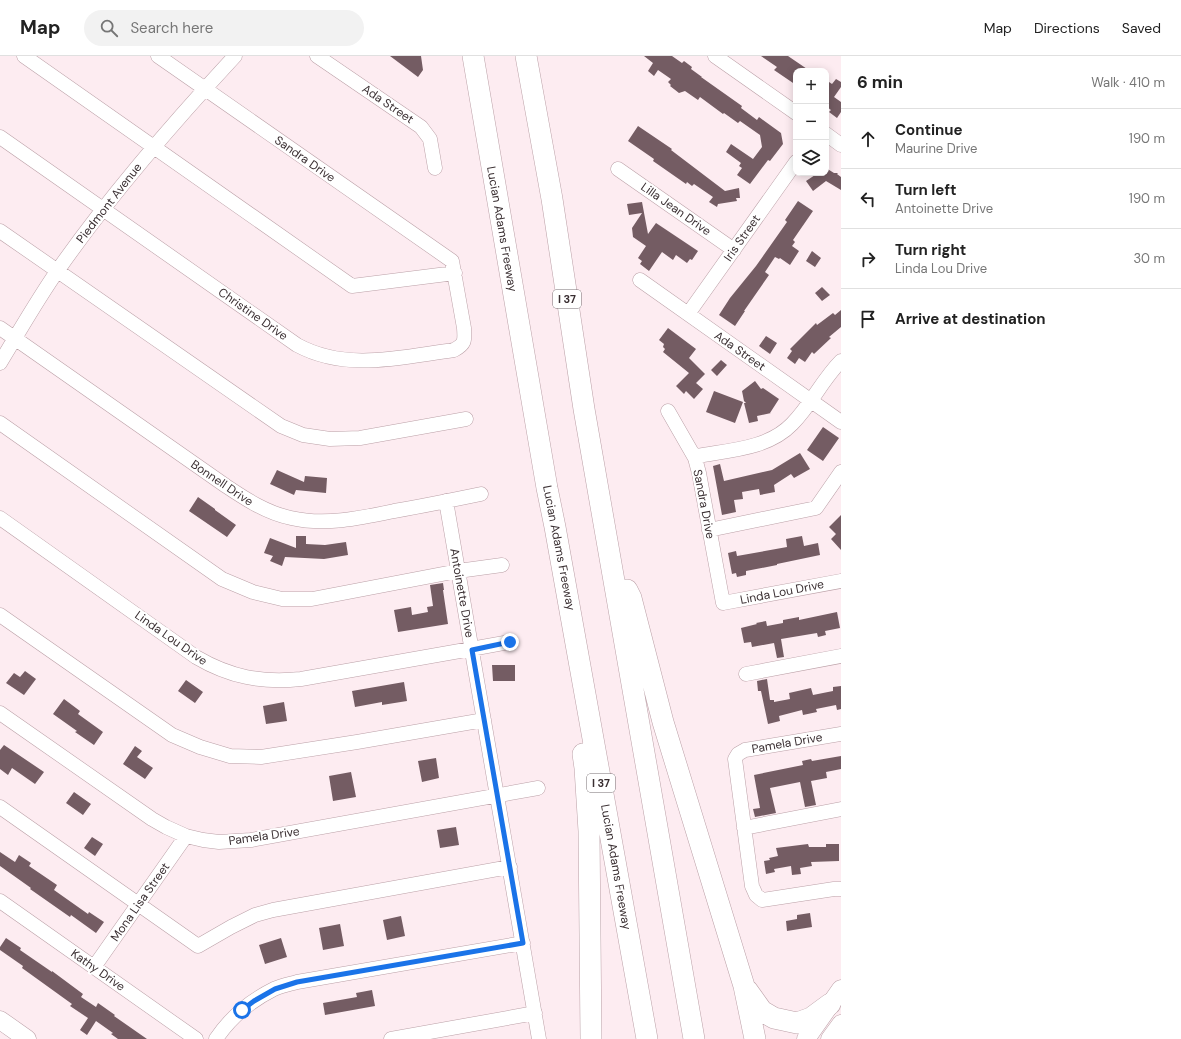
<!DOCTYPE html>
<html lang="en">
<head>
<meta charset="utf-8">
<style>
  :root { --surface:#fff; --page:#f2f2f2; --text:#222; --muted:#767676; --line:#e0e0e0 }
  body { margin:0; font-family:"DM Sans",sans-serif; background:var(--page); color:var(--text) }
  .controls { position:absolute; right:12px; top:12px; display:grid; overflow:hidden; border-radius:8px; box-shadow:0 2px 10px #0003 }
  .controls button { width:36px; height:36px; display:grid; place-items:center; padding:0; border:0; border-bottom:1px solid var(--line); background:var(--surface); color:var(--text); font:20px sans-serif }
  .stop { position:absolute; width:12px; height:12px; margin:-9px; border:3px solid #1a73e8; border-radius:50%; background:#fff }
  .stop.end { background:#1a73e8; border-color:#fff; box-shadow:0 1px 4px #0008 }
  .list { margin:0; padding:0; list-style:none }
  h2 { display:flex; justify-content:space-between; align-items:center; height:52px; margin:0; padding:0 16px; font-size:17px }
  h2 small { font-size:13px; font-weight:400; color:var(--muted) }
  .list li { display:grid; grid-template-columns:26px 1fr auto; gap:12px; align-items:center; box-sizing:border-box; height:60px; padding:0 16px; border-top:1px solid var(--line) }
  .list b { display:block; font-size:15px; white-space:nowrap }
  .list p { margin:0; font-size:13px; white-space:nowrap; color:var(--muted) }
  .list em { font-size:13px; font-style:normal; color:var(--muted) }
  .icon { flex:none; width:22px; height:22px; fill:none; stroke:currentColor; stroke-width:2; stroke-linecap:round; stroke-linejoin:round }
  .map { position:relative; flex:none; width:841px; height:983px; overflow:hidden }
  header { display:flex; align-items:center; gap:24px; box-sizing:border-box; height:56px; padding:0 20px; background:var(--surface); border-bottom:1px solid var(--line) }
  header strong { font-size:19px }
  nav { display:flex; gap:22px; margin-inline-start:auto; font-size:14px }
  .search { width:280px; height:36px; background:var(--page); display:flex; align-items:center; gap:10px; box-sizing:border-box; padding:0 14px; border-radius:22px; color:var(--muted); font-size:15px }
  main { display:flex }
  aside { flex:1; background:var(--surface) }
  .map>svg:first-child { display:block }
  .building { fill:#745c63 }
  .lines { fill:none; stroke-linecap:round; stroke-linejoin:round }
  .minor-casing { stroke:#bba0a7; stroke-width:15 }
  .major-casing { stroke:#bba0a7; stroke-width:19 }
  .highway-casing { stroke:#bba0a7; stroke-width:22 }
  .minor { stroke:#fff; stroke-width:14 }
  .major { stroke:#fff; stroke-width:18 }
  .highway { stroke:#fff; stroke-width:21 }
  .route { stroke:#1a73e8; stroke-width:5 }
  .labels { text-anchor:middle; stroke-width:4; stroke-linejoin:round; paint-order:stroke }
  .shield { fill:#fff; stroke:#756d70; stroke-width:1 }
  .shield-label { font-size:11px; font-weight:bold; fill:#3a2f32 }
  .street-label { font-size:12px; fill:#3a2f32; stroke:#fff }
</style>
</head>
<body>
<header>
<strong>Map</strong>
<div class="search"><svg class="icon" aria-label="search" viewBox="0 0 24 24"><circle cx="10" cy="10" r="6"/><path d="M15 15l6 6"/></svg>Search here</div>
<nav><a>Map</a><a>Directions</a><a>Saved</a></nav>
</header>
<main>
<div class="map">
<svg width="841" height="983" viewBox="0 0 841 983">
  <rect width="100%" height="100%" fill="#fdecf1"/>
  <path class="building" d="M390,0H421L423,14L418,21Z
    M644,0H672L682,7L684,5L692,11L691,13L702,21H701L742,50L741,52L757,64L759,61L781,77L783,88L770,105L768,104L750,128L737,119L742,112L739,110L741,107L726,96L731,88L753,103L762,91L760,79L740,65L738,67L724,57L723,58L700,41L698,44L685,35L679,37L670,30L671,29L668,26L671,23L658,14L654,20L648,15L653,7Z
    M761,0H788L810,15H796V29L774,14L777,11Z
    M836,23L841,26V31L834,41L841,46V56L837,62L829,56L831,54L827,51L826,52V24L832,28Z
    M638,70L672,93L671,94L725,135L739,132L740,142H736L737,145L718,148L717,151L709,146L713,141L694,128L692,130L687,126L686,128L653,105L654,103L628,85Z
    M826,112L834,117H838L837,118L841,121V134L826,125L813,135L806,125L815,119L812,117H826Z
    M798,145L813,155L793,184L795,186L792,190L799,195L790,209L780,202L779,203L775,201L765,216L769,219L744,255H745L735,270L719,259L730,242L756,210L787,166L785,164Z
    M642,146L648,178L656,167L698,195L692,204L690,203L687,207L676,199L673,204L662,196L649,215L640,208L642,205L638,202L646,190L633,181L632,172L642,157L629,159L627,148Z
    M812,195L821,202L815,211L806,205Z
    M822,231L830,239L822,245L815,237Z
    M841,254V271L829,281L831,282L814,298L812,296L805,306L799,302L795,308L787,302L792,295L790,293L816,267L817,269L833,257L835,259Z
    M668,272L696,293L689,302L705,318L696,327L703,333L694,343L686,335L684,338L676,330L689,317L663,296L665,293L663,291L664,288L659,284Z
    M766,280L777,287L770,298L759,290Z
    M721,304L727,309L717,320L711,314Z
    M755,325L761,333L763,332L779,343L770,357H771L757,360L758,365L749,367L744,347H746L744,345L742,335Z
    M714,335L743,346L735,367L706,356Z
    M823,371L839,382L823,405L807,394Z
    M800,397L810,413L794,422L791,418L774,429L775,436L760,439L759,433L742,436L743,443L734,444L736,456L722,459L713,410L720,408L724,425L772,414Z
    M277,414L304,426L305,420L327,422L326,437L296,434L294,439L270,428Z
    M198,441L215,453V454L236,469L227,481L189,455Z
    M841,459V494L831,483L836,478L829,471Z
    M296,480H306V488L325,489L346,486L348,499L324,503L285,501L282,510L270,505L273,500L264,497L270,482L296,492Z
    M802,480L804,490L818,487L820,499L777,508V509L746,515V519L737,521L736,517L732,518L728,497L736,495L737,500L787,491L786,483Z
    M443,527L444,534H443L448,568L398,576L394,554L411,551L412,559L428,556L427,551L433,550L430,529Z
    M837,556L840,572L825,575L826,579L818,581L817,577L781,583L784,601L777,602L774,587L752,591L751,586L744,587L741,572L757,568L756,567L766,565L767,570L783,567V564L799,561V564Z
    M492,609H515V625H493Z
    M25,615L36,623L24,639L6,627L14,617L20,621Z
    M767,623L770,644H774V646L790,643L789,637L811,632L813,639L833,635V631L841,630V653L837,654L836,649L816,653L817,656L803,659L802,654L779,660L780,665L768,668L761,635H758L757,625Z
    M186,624L203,636L195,647L178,635Z
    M404,626L407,645L382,649V646L355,651L352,635Z
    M64,643L80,655L78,658L103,676L94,689L75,676L77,675L53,658Z
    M284,646L287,665L266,668L263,650Z
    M4,689L44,716L35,728L12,712L8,719L0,713V694Z
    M135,690L142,695L137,701L153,712L145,723L123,708Z
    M841,700V713L826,716L827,722L811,725L816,749L805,751L800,726L770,732L776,757L755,761L753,753L760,752L754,719L803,709L802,705L811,703L812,705Z
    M436,702L439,722L422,726L418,705Z
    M351,716L356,741L333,745L329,720Z
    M74,736L91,748L83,759L66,747Z
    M456,771L459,789L440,792L437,774Z
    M92,781L103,788L95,800L84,792Z
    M808,788L809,791H826V788H839V805L811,806L812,810L800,812L801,818L792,819L791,810L774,813L775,816L766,818L764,805L770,804L769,802L778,800L776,792Z
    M0,796L15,806L19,799L31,807L29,810L57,829L54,834L88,858L89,856L104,866L96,877L71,859L70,861L30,833L31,832L0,810Z
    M810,857L812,871L787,875L786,865L797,863V859Z
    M401,860L405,880L387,884L383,864Z
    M340,868L344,890L323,894L319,872Z
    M6,882L21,892L20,894L52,916V915L83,938L81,941L96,951L98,947L115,959L114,960L147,983H118L111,978L113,977L96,965L87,979L80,974L88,962L70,950L72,948L22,912L23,910L0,894V891Z
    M281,882L287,901L265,908L259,889Z
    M372,934L375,950L325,959L323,947L357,941L356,937Z"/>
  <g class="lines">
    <g class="minor-casing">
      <path id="minor" d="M24,0L352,230L455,217
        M317,0L421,71L430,83L435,112
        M715,0L796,57
        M826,78L841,89
        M0,81L297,289C347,316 401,301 454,294C465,288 465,285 464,272L452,205L158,0
        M618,113L734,194
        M0,175L281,370L303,379L330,383L360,382L466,363
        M640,224L841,366
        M688,258L796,106
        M0,272L226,430C247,444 267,457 291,462C325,470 361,462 394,455C423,450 452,444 481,438
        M0,307C19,276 37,244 58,214C111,138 172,68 235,0
        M668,355L695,402L699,417L723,547L841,525
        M0,367L222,523L253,536L282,543H312L458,515L502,509
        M695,402L697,400C729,394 768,393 792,368C811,349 822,324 841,305
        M446,445L539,983
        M0,462L196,601C230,621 261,627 301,623L471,593L510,586
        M709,474L816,452L841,416
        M0,559L172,679L200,691L230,700L261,701L357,686L484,664
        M746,618L841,600
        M0,657L152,763L166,771L186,780L203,784L219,786L251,784L538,732
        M841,678L745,694L738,698L735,703L752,830L756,839L762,844L834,833H841
        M0,751L198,890L231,871L255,859L273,854L510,811
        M744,772L841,753
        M0,845L196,983
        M94,911L186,780
        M216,983C230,962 250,945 274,933C281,930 290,928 297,926L523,887
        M391,983L535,957"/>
    </g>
    <g class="major-casing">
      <path id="major" d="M0,964L27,983
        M806,983L841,933
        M830,983L841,968"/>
    </g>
    <g class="highway-casing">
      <path id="highway" d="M473,0L547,432L555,471L647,983
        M526,0L552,143L584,353L694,983
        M627,534L631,542L663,666L744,930L755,983
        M583,698L585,712L589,775L591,983
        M747,934L762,955L774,962L797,967L811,962L830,948"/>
    </g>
    <use href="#minor" class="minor"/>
    <use href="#major" class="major"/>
    <use href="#highway" class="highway"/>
  </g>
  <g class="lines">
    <path class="route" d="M242,954L254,945L275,933L297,926L523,887L472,594L510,586"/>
  </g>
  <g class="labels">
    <g class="shield">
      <rect x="553" y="234" width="28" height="18" rx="3"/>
      <rect x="587" y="718" width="28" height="18" rx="3"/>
    </g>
    <g class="shield-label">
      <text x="567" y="247">I 37</text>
      <text x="601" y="731">I 37</text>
    </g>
    <g class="street-label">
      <text transform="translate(388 48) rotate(34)" y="4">Ada Street</text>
      <text transform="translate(305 103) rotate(35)" y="4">Sandra Drive</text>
      <text transform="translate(109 147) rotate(-52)" y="4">Piedmont Avenue</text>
      <text transform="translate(676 153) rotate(35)" y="4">Lilla Jean Drive</text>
      <text transform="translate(502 173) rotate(80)" y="4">Lucian Adams Freeway</text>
      <text transform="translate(742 182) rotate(-55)" y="4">Iris Street</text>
      <text transform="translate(253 258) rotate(35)" y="4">Christine Drive</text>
      <text transform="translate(740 295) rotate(35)" y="4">Ada Street</text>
      <text transform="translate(222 427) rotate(34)" y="4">Bonnell Drive</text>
      <text transform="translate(704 448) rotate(79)" y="4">Sandra Drive</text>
      <text transform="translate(559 492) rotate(79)" y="4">Lucian Adams Freeway</text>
      <text transform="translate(782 536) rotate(-11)" y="4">Linda Lou Drive</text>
      <text transform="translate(462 537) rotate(80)" y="4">Antoinette Drive</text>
      <text transform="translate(171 582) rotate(35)" y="4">Linda Lou Drive</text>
      <text transform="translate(787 687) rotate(-10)" y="4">Pamela Drive</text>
      <text transform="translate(264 780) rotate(-8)" y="4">Pamela Drive</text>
      <text transform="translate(616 811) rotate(80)" y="4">Lucian Adams Freeway</text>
      <text transform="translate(140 846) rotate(-55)" y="4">Mona Lisa Street</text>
      <text transform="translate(98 914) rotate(35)" y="4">Kathy Drive</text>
    </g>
  </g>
</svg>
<div class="controls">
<button>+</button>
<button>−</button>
<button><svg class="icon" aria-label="layers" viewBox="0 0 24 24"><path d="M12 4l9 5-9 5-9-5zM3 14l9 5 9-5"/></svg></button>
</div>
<div class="stop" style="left:242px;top:954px"></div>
<div class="stop end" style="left:510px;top:586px"></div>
</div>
<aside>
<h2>6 min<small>Walk · 410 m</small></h2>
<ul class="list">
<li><svg class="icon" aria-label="ahead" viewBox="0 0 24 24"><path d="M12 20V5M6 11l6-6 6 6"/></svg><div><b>Continue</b><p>Maurine Drive</p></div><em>190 m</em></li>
<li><svg class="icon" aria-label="left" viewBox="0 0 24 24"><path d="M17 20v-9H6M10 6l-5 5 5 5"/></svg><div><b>Turn left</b><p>Antoinette Drive</p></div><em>190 m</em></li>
<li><svg class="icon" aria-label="right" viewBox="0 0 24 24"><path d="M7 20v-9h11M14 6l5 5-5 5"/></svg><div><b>Turn right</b><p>Linda Lou Drive</p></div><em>30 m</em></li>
<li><svg class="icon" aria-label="arrive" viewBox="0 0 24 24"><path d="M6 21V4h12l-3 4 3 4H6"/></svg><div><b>Arrive at destination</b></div></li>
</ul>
</aside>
</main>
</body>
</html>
